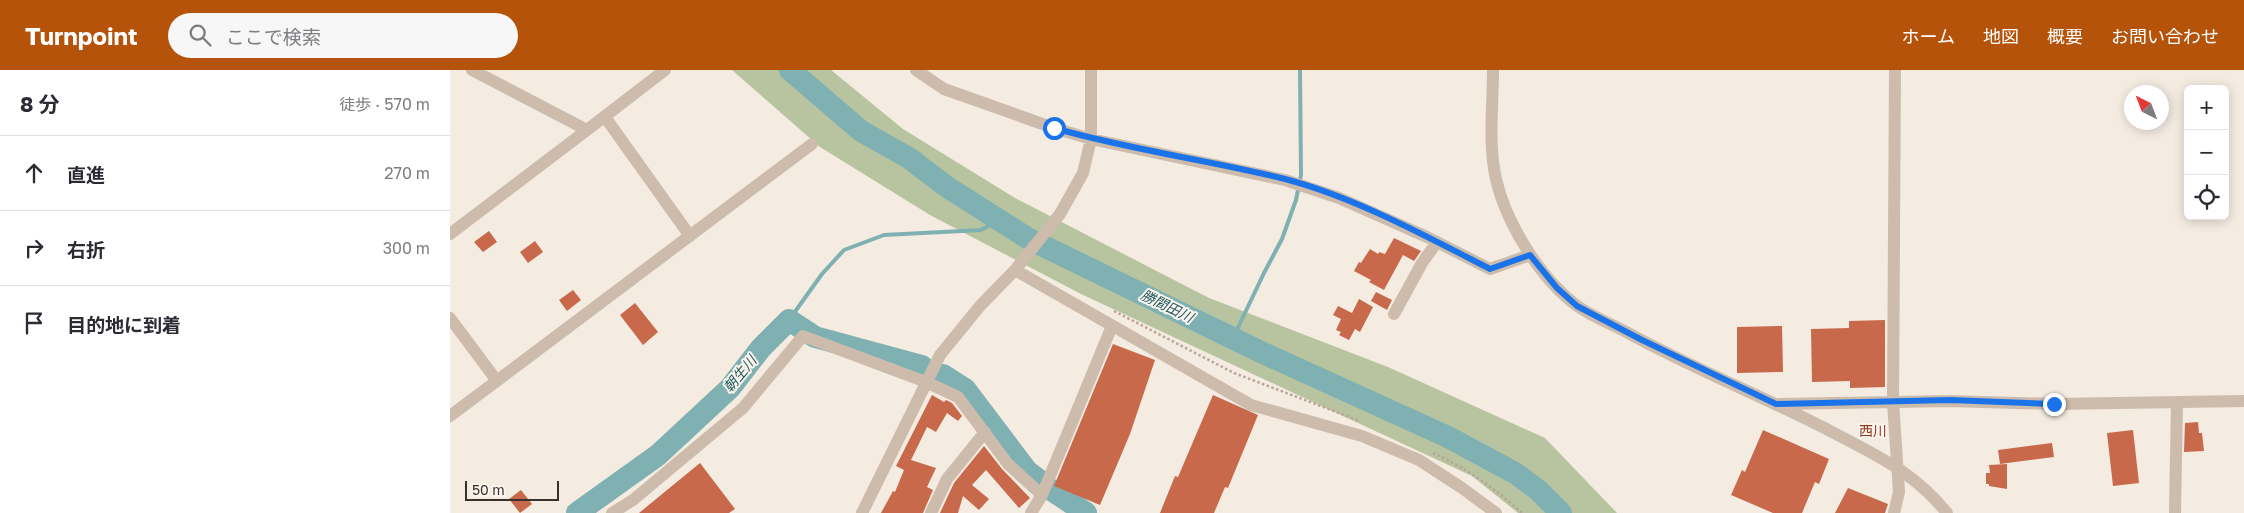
<!DOCTYPE html>
<html lang="ja">
<head>
<meta charset="utf-8">
<style>
  :root { --surface:#fff; --page:#f7f7f7; --text:#2b2b33; --muted:#7c7c81; --line:#e1e1e2; --accent:#b45309 }
  body { margin:0; font-family:"Golos Text","Noto Sans JP",sans-serif; background:var(--page); color:var(--text) }
  .controls { position:absolute; right:15px; top:15px; display:grid; overflow:hidden; border-radius:8px; box-shadow:0 2px 12px #0003 }
  .controls button { width:45px; height:45px; display:grid; place-items:center; padding:0; border:0; border-bottom:1px solid var(--line); background:var(--surface); color:var(--text); font:25px sans-serif }
  .compass { position:absolute; left:1674px; top:15px; width:45px; height:45px; border-radius:50%; background:var(--surface); box-shadow:0 2px 12px #0003; rotate:318deg }
  .scale { position:absolute; left:15px; bottom:12px; width:94px; box-sizing:border-box; padding-left:5px; border:2px solid #3b302b; border-top:0; font-size:14px; line-height:18px; white-space:nowrap; color:#3b302b; -webkit-text-stroke:4px #fbf5ee; paint-order:stroke }
  .stop { position:absolute; width:15px; height:15px; margin:-11px; border:4px solid #1a73e8; border-radius:50%; background:#fff }
  .stop.end { background:#1a73e8; border-color:#fff; box-shadow:0 1px 5px #0008 }
  .list { margin:0; padding:0; list-style:none }
  h2 { display:flex; justify-content:space-between; align-items:center; height:65px; margin:0; padding:0 20px; font-size:21px }
  h2 small { font-size:16px; font-weight:400; color:var(--muted) }
  .list li { display:grid; grid-template-columns:32px 1fr auto; gap:15px; align-items:center; box-sizing:border-box; height:75px; padding:0 20px; border-top:1px solid var(--line) }
  .list b { display:block; font-size:19px; white-space:nowrap }
  .list em { font-size:16px; font-style:normal; color:var(--muted) }
  .icon { flex:none; width:28px; height:28px; fill:none; stroke:currentColor; stroke-width:2; stroke-linecap:round; stroke-linejoin:round }
  .map { position:relative; flex:none; width:1794px; height:443px; overflow:hidden }
  header { display:flex; align-items:center; gap:30px; box-sizing:border-box; height:70px; padding:0 25px; background:var(--accent); color:#fff }
  header strong { font-size:24px }
  nav { display:flex; gap:28px; margin-inline-start:auto; font-size:18px }
  .search { width:350px; height:45px; background:var(--page); display:flex; align-items:center; gap:12px; box-sizing:border-box; padding:0 18px; border-radius:28px; color:var(--muted); font-size:19px }
  main { display:flex }
  aside { flex:1; background:var(--surface) }
  .map>svg:first-child { display:block }
  .green { fill:#b8c4a0 }
  .lines { fill:none; stroke-linecap:round; stroke-linejoin:round }
  .stream { stroke:#7fb0b2; stroke-width:4 }
  .river { stroke:#7fb0b2; stroke-width:22 }
  .building { fill:#c8694b }
  .path { stroke:#b9a596; stroke-width:2.5; stroke-dasharray:2.5 2.5; stroke-linecap:butt }
  .minor { stroke:#cdbbac; stroke-width:12 }
  .route { stroke:#1a73e8; stroke-width:6 }
  .labels { text-anchor:middle; stroke-width:4; stroke-linejoin:round; paint-order:stroke }
  .water-label { font-size:14px; font-style:italic; fill:#1f5a5e; stroke:#fbf5ee }
  .neighbourhood-label { font-size:14px; fill:#8c3b22; stroke:#fbf5ee }
</style>
</head>
<body>
<header>
<strong>Turnpoint</strong>
<div class="search"><svg class="icon" aria-label="search" viewBox="0 0 24 24"><circle cx="10" cy="10" r="6"/><path d="M15 15l6 6"/></svg>ここで検索</div>
<nav><a>ホーム</a><a>地図</a><a>概要</a><a>お問い合わせ</a></nav>
</header>
<main>
<aside>
<h2>8 分<small>徒歩 · 570 m</small></h2>
<ul class="list">
<li><svg class="icon" aria-label="ahead" viewBox="0 0 24 24"><path d="M12 20V5M6 11l6-6 6 6"/></svg><div><b>直進</b></div><em>270 m</em></li>
<li><svg class="icon" aria-label="right" viewBox="0 0 24 24"><path d="M7 20v-9h11M14 6l5 5-5 5"/></svg><div><b>右折</b></div><em>300 m</em></li>
<li><svg class="icon" aria-label="arrive" viewBox="0 0 24 24"><path d="M6 21V4h12l-3 4 3 4H6"/></svg><div><b>目的地に到着</b></div></li>
</ul>
</aside>
<div class="map">
<svg width="1794" height="443" viewBox="0 0 1794 443">
  <rect width="100%" height="100%" fill="#f4ebe1"/>
  <path class="green" d="M282,0H381L453,59L565,128L759,228L938,297L1095,368L1167,443H1068L1022,406L631,224L480,145L370,77Z"/>
  <g class="lines">
    <path class="stream" d="M339,250L372,204L394,180L434,165L531,160L550,150
      M783,268L814,203L832,169L846,130L851,105L850,0"/>
    <path class="river" d="M340,0L411,61L459,88L497,117L579,169L813,283L998,367L1065,403L1088,420L1111,443
      M493,305L515,319L577,401L593,413
      M600,419L636,443
      M127,443L208,385L280,318L311,278L339,250L365,267L472,296"/>
  </g>
  <path class="building" d="M39,161L47,172L33,182L24,172Z
    M944,168L971,181L964,191L953,185L934,220L919,212L921,210L904,201L909,192L911,193L920,179L928,184L929,182L935,184Z
    M85,171L93,182L78,193L70,182Z
    M123,220L131,230L117,241L109,230Z
    M926,222L942,230L937,240L921,231Z
    M909,229L923,237L910,262L905,259L899,270L889,265L891,262L886,260L891,249L883,245L888,236L902,243Z
    M185,233L208,262L193,275L170,245Z
    M1435,250V317L1400,318V311L1362,312L1361,259L1399,258V251Z
    M1332,256L1333,302L1287,303V257Z
    M663,274L705,290L680,364L650,435L604,416Z
    M482,325L494,332L496,330L502,333L512,346L508,351L497,343L486,362L477,357L461,390L486,398L477,417L483,420L473,443H431L443,421L445,422L454,400L446,396Z
    M763,325L808,345L778,418L775,417L764,443H710L725,406L728,407Z
    M1748,352L1749,363H1752L1754,381L1734,382L1735,353Z
    M1313,360L1379,389L1369,414L1365,412L1352,443H1323L1281,425L1292,400L1295,402Z
    M1683,360L1689,413L1663,416L1657,363Z
    M1602,373L1604,387L1550,394L1548,380Z
    M534,376L552,399L580,428L569,438L536,400L522,415L539,429L529,440L513,426L508,443H490L504,413Z
    M250,393L285,439L279,443H189Z
    M1557,394V419L1539,416V414H1536V403H1540L1539,395Z
    M1398,418L1438,434L1435,443H1385Z
    M71,420L82,434L70,443L59,429Z"/>
  <g class="lines">
    <path class="path" d="M664,241L784,303L910,351
      M983,383C1015,397 1047,420 1072,443"/>
    <path class="minor" d="M22,0L137,60L215,0
      M466,0L494,19L604,58L641,69L835,110L889,128L977,167L1040,199L1080,185
      M1043,0C1043,36 1038,74 1046,109C1056,153 1090,208 1126,235C1142,247 1162,254 1180,264C1246,300 1317,328 1384,363C1428,386 1465,403 1497,443
      M155,47L240,166
      M0,164L137,60
      M565,200L801,335L912,366L969,390L1012,418L1046,443
      M944,244L972,193L987,172
      M0,248L47,311
      M1329,334L1500,331L1604,334L1794,331
      M0,346L362,74
      M592,425L662,256
      M162,443L183,430L293,338L353,266L476,312L508,327L558,394L592,425L581,443
      M412,443L490,285L530,236L565,200L610,144L633,103L641,69V0
      M481,443L497,409L535,362
      M1444,443L1449,422L1443,332L1445,0
      M1725,443L1727,332"/>
  </g>
  <g class="lines">
    <path class="route" d="M604,58C680,80 759,90 835,109C904,127 976,166 1040,199L1080,185L1107,218L1127,236L1192,270L1326,334L1500,330L1604,334"/>
  </g>
  <g class="labels">
    <g class="water-label">
      <text transform="translate(717 236) rotate(26)" y="5">勝間田川</text>
      <text transform="translate(290 304) rotate(-50)" y="5">朝生川</text>
    </g>
    <g class="neighbourhood-label">
      <text x="1423" y="366">西川</text>
    </g>
  </g>
</svg>
<div class="controls">
<button>+</button>
<button>−</button>
<button><svg class="icon" aria-label="locate" viewBox="0 0 24 24"><circle cx="12" cy="12" r="6"/><path d="M12 2v4M12 18v4M2 12h4M18 12h4"/></svg></button>
</div>
<svg class="compass" viewBox="-18 -18 36 36"><path d="M0-13l5 13h-10z" fill="#e53935"/><path d="M0 13l5-13h-10z" fill="#7c7c81"/></svg>
<div class="scale">50 m</div>
<div class="stop" style="left:604px;top:58px"></div>
<div class="stop end" style="left:1604px;top:334px"></div>
</div>
</main>
</body>
</html>
